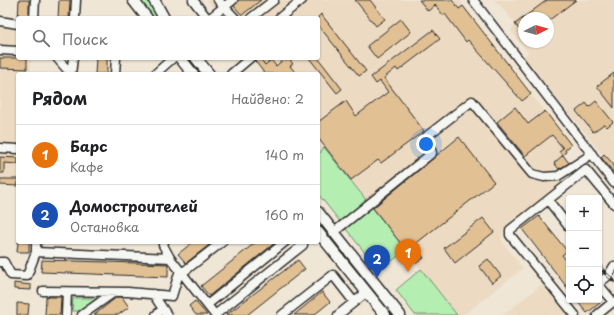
<!DOCTYPE html>
<html lang="ru">
<head>
<meta charset="utf-8">
<style>
  :root { --surface:#fff; --page:#f6f6f6; --text:#202124; --muted:#757577; --line:#e0e0e0; --accent:#1f6fb2 }
  body { margin:0; font-family:"Playpen Sans",sans-serif; background:var(--page); color:var(--text) }
  .controls { position:absolute; right:12px; bottom:12px; display:grid; overflow:hidden; border-radius:4px; box-shadow:0 1px 3px #0004 }
  .controls button { width:36px; height:36px; display:grid; place-items:center; padding:0; border:0; border-bottom:1px solid var(--line); background:var(--surface); color:var(--text); font:20px sans-serif }
  .compass { position:absolute; left:518px; top:12px; width:36px; height:36px; border-radius:50%; background:var(--surface); box-shadow:0 1px 3px #0004; rotate:84deg }
  .you { position:absolute; left:426px; top:144px; width:14px; height:14px; margin:-10px; border:3px solid #fff; border-radius:50%; background:#1a73e8; box-shadow:0 0 0 6px #1a73e833 }
  .badge { display:grid; place-items:center; width:26px; height:26px; border-radius:50%; background:var(--accent); color:#fff; font-size:13px; font-weight:700 }
  .pin { position:absolute; translate:-50% -33px; filter:drop-shadow(0 1px 2px #0008) }
  .pin::after { content:''; position:absolute; top:21px; width:14px; height:12px; background:inherit; clip-path:polygon(0 0,100% 0,50% 100%) }
  .list { margin:0; padding:0; list-style:none }
  h2 { display:flex; justify-content:space-between; align-items:center; height:52px; margin:0; padding:0 16px; font-size:17px }
  h2 small { font-size:13px; font-weight:400; color:var(--muted) }
  .list li { display:grid; grid-template-columns:26px 1fr auto; gap:12px; align-items:center; box-sizing:border-box; height:60px; padding:0 16px; border-top:1px solid var(--line) }
  .list b { display:block; font-size:15px; white-space:nowrap }
  .list p { margin:0; font-size:13px; white-space:nowrap; color:var(--muted) }
  .list em { font-size:13px; font-style:normal; color:var(--muted) }
  .icon { flex:none; width:22px; height:22px; fill:none; stroke:currentColor; stroke-width:2; stroke-linecap:round; stroke-linejoin:round }
  .map { position:relative; flex:none; width:614px; height:315px; overflow:hidden }
  .search { position:absolute; background:var(--surface); box-shadow:0 1px 3px #0004; left:16px; top:16px; width:304px; height:44px; display:flex; align-items:center; gap:10px; box-sizing:border-box; padding:0 14px; border-radius:4px; color:var(--muted); font-size:15px }
  .panel { position:absolute; background:var(--surface); box-shadow:0 1px 3px #0004; left:16px; top:72px; width:304px; height:172px; border-radius:4px }
  .map>svg:first-child { display:block }
  .built { fill:#ecdbc2; fill-rule:evenodd }
  .green { fill:#b5eeb1; stroke:#708c6e }
  .building { fill:#e1c094; stroke:#2b2b2b }
  .lines { fill:none; stroke-linecap:round; stroke-linejoin:round }
  .minor-casing { stroke:#2b2b2b; stroke-width:11 }
  .major-casing { stroke:#2b2b2b; stroke-width:13 }
  .minor { stroke:#f6f6f2; stroke-width:8 }
  .major { stroke:#f6f6f2; stroke-width:10 }
  .rail-casing { stroke:#2b2b2b; stroke-width:3.5 }
  .rail { stroke:#f6f6f2; stroke-width:2; stroke-dasharray:6; stroke-linecap:butt }
</style>
</head>
<body>
<div class="map">
<svg width="614" height="315" viewBox="0 0 614 315">
  <rect width="100%" height="100%" fill="#f0e6d6"/>
  <filter id="ink" filterUnits="userSpaceOnUse"><feTurbulence type="fractalNoise" baseFrequency=".025" numOctaves="2"/><feDisplacementMap in="SourceGraphic" scale="8" xChannelSelector="R" yChannelSelector="G"/><feConvolveMatrix kernelMatrix="1 2 1 2 8 2 1 2 1" color-interpolation-filters="sRGB"/></filter>
  <g filter="url(#ink)">
    <path class="built" d="M207,0H460L463,6L531,94L571,145L565,150L566,152L562,155L574,172L503,230L501,240L523,268L464,315H457L318,138V74H265L261,69L263,67L260,64L258,66L252,58H318V18H221Z
      M494,0H614V173L600,157L603,155L523,57L528,53L511,31L515,23L498,3L497,4ZM524,18H548V42H524Z
      M0,26L18,27V58H31V74H18V147L0,146Z
      M0,152H18V186L0,185Z
      M542,284L568,315H503Z"/>
    <path class="green" d="M140,0H149L159,17L154,18Z
      M324,147L406,250L383,268L373,256L370,259L318,194V151L320,153Z
      M421,269L457,315H415L396,290Z
      M73,298H97L81,311H72Z"/>
    <path class="building" d="M19,0H29V18H18Z
      M59,0H70L69,18H58Z
      M238,0H261L242,15L234,6Z
      M355,0H370L385,19L376,26Z
      M419,0H452L459,9L463,6L531,94L522,101L468,40L466,42L445,14L443,15L435,5L428,11Z
      M547,0H576L548,21V18H524V36L515,24Z
      M321,14L366,71L359,76L318,25V17Z
      M401,19L411,32L377,59L367,46Z
      M433,30L440,39L398,71L396,68L384,78L424,131L381,163L378,160L351,180L318,138V122L346,101L356,116L388,92L380,81L376,84L371,77Z
      M0,58H27V69L0,68Z
      M96,58H107V74H95Z
      M255,58H260L265,65L271,60L276,66L284,59L286,61L289,59L293,64L290,66L295,72L292,74H265L255,61Z
      M309,58H318L342,89L337,93Z
      M614,73V108L597,86Z
      M596,101L613,122L607,127L604,124L593,132L576,111L586,103L589,107Z
      M515,107L528,124L545,111L571,145L565,150L566,152L562,155L559,151L563,148L552,135L525,156L497,122Z
      M459,137L494,182L414,245L424,258L416,263L373,208Z
      M604,154L614,165V173L601,157Z
      M563,155L569,163L559,169L554,163Z
      M0,157L18,158V164L4,163V173H0Z
      M0,179H18V186L0,185Z
      M539,216L567,251L562,255L569,264V290L522,229Z
      M483,218L494,232L455,263L444,248Z
      M18,242H29V252H17Z
      M193,242H213L186,263L178,254Z
      M256,242H276L209,296L201,286Z
      M488,259L501,276L492,283L479,266Z
      M42,260L168,264V277L41,272Z
      M298,260L305,269L247,315H226Z
      M14,283L31,285V290L14,289Z
      M322,292L330,302L314,315H294Z
      M46,297H61L60,315H45Z
      M117,297H122L129,307L118,315H94Z
      M576,300H597L600,303L587,313Z
      M195,301L207,315H196L189,306Z
      M17,303L29,304L28,315H17Z"/>
    <g class="lines">
      <g class="minor-casing">
        <path id="minor" d="M193,0L207,18
          M218,0L235,18
          M473,0L614,183
          M34,18L35,0
          M75,18L76,0
          M210,18L233,0
          M251,18L274,0
          M279,18L302,0
          M0,21L18,24
          M0,50L18,51
          M57,58L71,74
          M71,74L73,58
          M115,74L116,58
          M155,74L173,58
          M231,74L250,58
          M0,148L18,149
          M548,200L569,227
          M334,232L432,153L427,136L472,101L532,174L544,177L558,176L592,154
          M164,242L163,245L170,258L215,315
          M36,252V242
          M0,262H4L11,275L27,276L36,252L170,258
          M182,273L222,242
          M599,283L608,276L614,266
          M43,291L128,292L172,296L180,270
          M153,294L167,315
          M207,305L285,242
          M66,315L67,292
          M82,315L113,293
          M156,315L163,309
          M215,315L303,245L301,242
          M282,315L333,275L354,302
          M338,315L367,292
          M575,315L510,235V230L586,170L614,204
          M597,315L613,302L599,285"/>
      </g>
      <g class="major-casing">
        <path id="major" d="M133,0L147,18
          M154,0L164,18
          M180,58L193,74
          M196,58L209,74
          M318,212L400,315
          M318,232L385,315"/>
      </g>
      <use href="#minor" class="minor"/>
      <use href="#major" class="major"/>
      <g class="rail-casing">
        <path id="rail" d="M599,265L604,272L614,281"/>
      </g>
      <use href="#rail" class="rail"/>
    </g>
  </g>
</svg>
<div class="controls">
<button>+</button>
<button>−</button>
<button><svg class="icon" aria-label="locate" viewBox="0 0 24 24"><circle cx="12" cy="12" r="6"/><path d="M12 2v4M12 18v4M2 12h4M18 12h4"/></svg></button>
</div>
<svg class="compass" viewBox="-18 -18 36 36"><path d="M0-13l5 13h-10z" fill="#e53935"/><path d="M0 13l5-13h-10z" fill="#757577"/></svg>
<div class="you"></div>
<div class="pin badge" style="left:408px;top:272px;background:#e8710a">1</div>
<div class="pin badge" style="left:377px;top:278px;background:#1a4fb4">2</div>
<div class="search"><svg class="icon" aria-label="search" viewBox="0 0 24 24"><circle cx="10" cy="10" r="6"/><path d="M15 15l6 6"/></svg>Поиск</div>
<section class="panel">
<h2>Рядом<small>Найдено: 2</small></h2>
<ul class="list">
<li><span class="badge" style="background:#e8710a">1</span><div><b>Барс</b><p>Кафе</p></div><em>140 m</em></li>
<li><span class="badge" style="background:#1a4fb4">2</span><div><b>Домостроителей</b><p>Остановка</p></div><em>160 m</em></li>
</ul>
</section>
</div>
</body>
</html>
